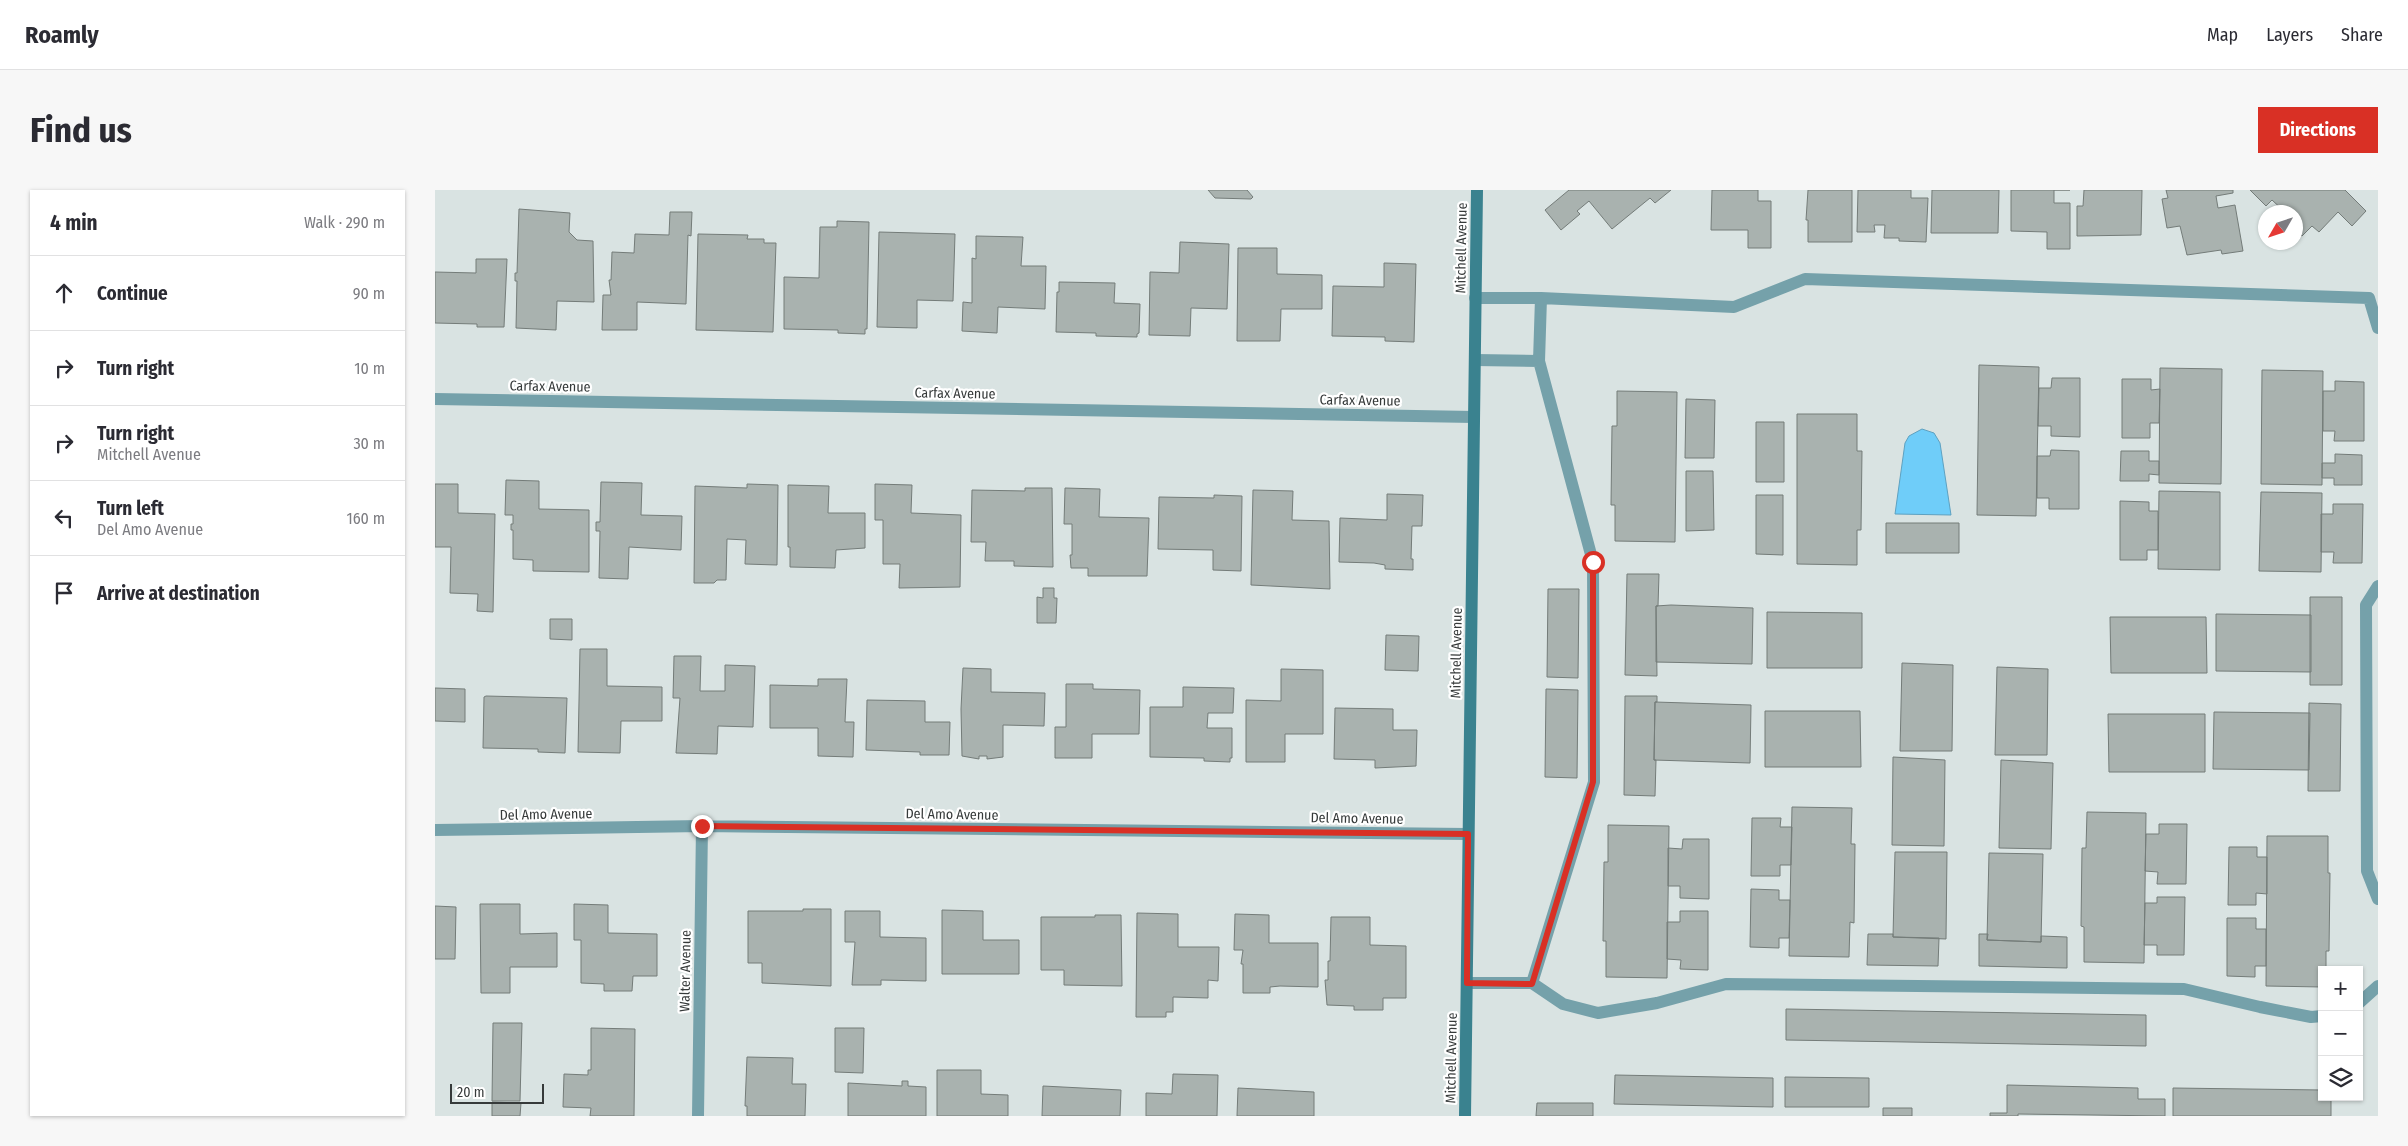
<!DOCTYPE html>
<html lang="en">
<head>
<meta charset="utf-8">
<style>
  :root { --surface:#fff; --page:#f7f7f7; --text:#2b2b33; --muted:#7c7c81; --line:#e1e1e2; --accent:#d93025 }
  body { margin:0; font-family:"Fira Sans Condensed",sans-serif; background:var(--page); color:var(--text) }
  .controls { position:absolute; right:15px; bottom:15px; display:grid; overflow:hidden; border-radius:0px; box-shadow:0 1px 4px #0004 }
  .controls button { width:45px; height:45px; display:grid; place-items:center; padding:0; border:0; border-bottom:1px solid var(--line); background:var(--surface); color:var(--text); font:25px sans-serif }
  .compass { position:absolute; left:1823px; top:15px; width:45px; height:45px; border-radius:50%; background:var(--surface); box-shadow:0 1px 4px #0004; rotate:231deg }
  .scale { position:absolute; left:15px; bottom:12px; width:94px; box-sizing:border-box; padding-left:5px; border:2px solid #363a3a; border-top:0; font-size:14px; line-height:18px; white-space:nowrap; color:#363a3a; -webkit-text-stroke:4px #fff; paint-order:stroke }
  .stop { position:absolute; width:15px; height:15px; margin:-11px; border:4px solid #d93025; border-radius:50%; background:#fff }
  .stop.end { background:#d93025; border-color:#fff; box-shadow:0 1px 5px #0008 }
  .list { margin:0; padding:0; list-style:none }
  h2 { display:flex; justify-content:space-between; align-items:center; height:65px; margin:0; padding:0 20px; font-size:21px }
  h2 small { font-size:16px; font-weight:400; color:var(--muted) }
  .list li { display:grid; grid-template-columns:32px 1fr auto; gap:15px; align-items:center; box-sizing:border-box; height:75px; padding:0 20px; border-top:1px solid var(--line) }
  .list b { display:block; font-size:19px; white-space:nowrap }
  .list p { margin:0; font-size:16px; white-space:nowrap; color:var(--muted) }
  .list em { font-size:16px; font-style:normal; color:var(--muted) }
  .icon { flex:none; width:28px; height:28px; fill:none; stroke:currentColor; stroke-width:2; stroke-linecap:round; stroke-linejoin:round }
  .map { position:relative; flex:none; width:1943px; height:926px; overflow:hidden; border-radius:0px }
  header { display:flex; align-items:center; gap:30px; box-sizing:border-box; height:70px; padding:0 25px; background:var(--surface); border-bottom:1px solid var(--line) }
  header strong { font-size:24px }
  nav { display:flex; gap:28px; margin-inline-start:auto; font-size:18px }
  .intro { display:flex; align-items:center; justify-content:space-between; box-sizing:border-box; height:120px; padding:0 30px }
  h1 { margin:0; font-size:35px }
  .button { padding:12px 22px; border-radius:0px; background:var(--accent); color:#fff; font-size:18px; font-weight:700 }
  main { display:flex; gap:30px; padding:0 30px }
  aside { flex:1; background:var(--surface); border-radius:0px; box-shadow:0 1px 4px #0004 }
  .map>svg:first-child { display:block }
  .water { fill:#6fcdf9; stroke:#5ea1c0 }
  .building { fill:#a9b2af; stroke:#747c79 }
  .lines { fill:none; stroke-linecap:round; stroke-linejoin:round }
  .lane { stroke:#75a1aa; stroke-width:12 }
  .street { stroke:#75a1aa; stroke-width:12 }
  .secondary { stroke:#3a828f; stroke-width:12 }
  .route { stroke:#d93025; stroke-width:6 }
  .labels { text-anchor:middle; stroke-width:4.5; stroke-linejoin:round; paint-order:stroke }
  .street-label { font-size:14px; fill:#363a3a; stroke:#fff }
</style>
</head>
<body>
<header>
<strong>Roamly</strong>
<nav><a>Map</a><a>Layers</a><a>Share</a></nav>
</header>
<div class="intro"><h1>Find us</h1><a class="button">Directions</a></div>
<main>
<aside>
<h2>4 min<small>Walk · 290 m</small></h2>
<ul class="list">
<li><svg class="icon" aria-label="ahead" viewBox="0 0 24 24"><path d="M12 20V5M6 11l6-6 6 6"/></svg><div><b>Continue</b></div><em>90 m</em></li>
<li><svg class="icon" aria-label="right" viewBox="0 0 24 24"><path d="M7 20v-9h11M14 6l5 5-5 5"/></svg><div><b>Turn right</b></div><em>10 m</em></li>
<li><svg class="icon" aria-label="right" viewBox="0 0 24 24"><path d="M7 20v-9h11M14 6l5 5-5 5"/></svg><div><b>Turn right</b><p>Mitchell Avenue</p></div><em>30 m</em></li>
<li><svg class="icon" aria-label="left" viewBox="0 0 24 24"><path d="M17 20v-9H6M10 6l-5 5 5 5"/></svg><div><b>Turn left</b><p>Del Amo Avenue</p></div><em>160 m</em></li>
<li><svg class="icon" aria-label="arrive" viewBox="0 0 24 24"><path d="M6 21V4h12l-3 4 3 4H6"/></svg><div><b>Arrive at destination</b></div></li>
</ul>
</aside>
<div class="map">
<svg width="1943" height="926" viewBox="0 0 1943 926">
  <rect width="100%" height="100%" fill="#d9e3e2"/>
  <path class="water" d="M1487,239L1499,243L1505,253L1516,325L1460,324L1470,253L1474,246Z"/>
  <path class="building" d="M773,0H812L818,7L816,9L780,8Z
    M1134,0H1236L1220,13L1215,8L1177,39L1154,11L1142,21L1145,24L1126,40L1110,20Z
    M1277,0H1323V11H1336V58H1313V40H1276Z
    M1373,0H1417V52H1373V30H1371Z
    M1423,0H1476V8H1493L1491,52L1464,51V48H1449L1450,35H1439L1440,42H1422Z
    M1497,0H1564L1563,43H1496Z
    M1576,0H1635H1619V13H1635V59H1612V42L1576,41Z
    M1649,0H1707L1706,45L1642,46V16H1648Z
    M1731,0H1798V3L1781,6L1783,18L1800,15L1808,61L1787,64L1786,60L1752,65L1745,36L1732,38L1727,9L1733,8Z
    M1815,0H1910L1931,21L1917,36L1903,22L1884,42L1877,36L1867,46L1860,40V22H1850L1837,10L1831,16Z
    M84,19L135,23L134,42L142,50L158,51L159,112L122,111L121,140L81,138L82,91H80V83H82Z
    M235,22H257L256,46L253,45L251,114L202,112V140H167L168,105H176L174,90H176L177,62L199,63L200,44L234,45Z
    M402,31L434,32L432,139H430V144L403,143V140L349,139V87L384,88L385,37H402Z
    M444,42L520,44L518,111L482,110V138L442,137Z
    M263,44L313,45L312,49H329V53H341L338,142L261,140Z
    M541,46L588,47L586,76H611L610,119L563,117L562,143L527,141L528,112L537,113V68L541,69Z
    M745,52L794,54L792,119L756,118L755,146L714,145L715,82L744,83Z
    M803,58H842V84L887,85V119H846L845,151H802Z
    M41,69H72L69,137H42V134L0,133V82L41,83Z
    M949,73L981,74L979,152L950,151V147L897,146L898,96L949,97Z
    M624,92L680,93L679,113L705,114L704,143L702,144V147L661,146V143L621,142L622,102H624Z
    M1544,175L1604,177L1601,326L1542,325Z
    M1725,178L1787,179L1786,294L1724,293Z
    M1827,180L1888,181L1887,295L1826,294Z
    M1617,188H1645V247L1616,246V236H1603L1604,198H1616Z
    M1687,189H1716V200L1725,199L1724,233H1715V248H1687Z
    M1900,191L1929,192V251H1899L1900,241H1888V201H1900Z
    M1182,201L1242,202L1240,352L1180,351V315H1176L1177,236H1182Z
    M1251,209L1280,210L1279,268H1250Z
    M1362,224H1422V261H1427L1426,340H1422V375L1362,374Z
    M1321,232H1349V292H1321Z
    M1616,260L1644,261V319H1614V308H1602V266H1615Z
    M1686,261H1714V271H1724V285L1714,284V291H1685Z
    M1900,264L1927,265V295H1899V288H1887V273H1900Z
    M1251,281H1278L1279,340L1251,341Z
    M71,290L104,291V319L154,320V382L98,381V370L78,369V340H76V334H78V325H70Z
    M166,292L207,293L206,325L247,326L246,360L194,357L193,389L164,388L165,341H161V332H165Z
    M0,294H23V323L60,324L58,422L42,421L43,404L15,403L16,357H0Z
    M312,294L343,295L342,375L310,374L311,350L292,349L291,390H282L279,393H259L260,296L312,298Z
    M440,294L477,295L476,323L526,325L525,397L464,398L465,374H448V330H440Z
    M353,295L394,296L393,323H430V358L401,360L400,378L355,377V357H353Z
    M590,298H617L618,377L579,376V371H550L551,352H536L537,300L590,301Z
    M630,298L665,299L664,327L714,328L712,386H653V378H636L635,365H637V334H629Z
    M818,300L858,301L857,330L894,331L895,399L816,395Z
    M1724,301L1785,302V380L1723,379Z
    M1826,302L1887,303L1886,382L1824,381Z
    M952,304L988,305L987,336H977L976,369H978V380L950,379V375L939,373L904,372L905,328L952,330Z
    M779,305L807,306L806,381L778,380V360L723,359L724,307L779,308Z
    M1321,305H1348V365L1321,364Z
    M1685,311L1714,312V321H1723V360H1712V370H1685Z
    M1898,314H1928L1927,373H1898L1899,362H1886V324H1898Z
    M1451,333H1524V363H1451Z
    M1192,384H1224L1223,416H1221L1222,486L1190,485Z
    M608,398H619V408H622L621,433H602V407L608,408Z
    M1113,399H1144L1143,488L1112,487Z
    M1875,407H1907V495H1875Z
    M1236,415L1318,418L1317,474L1221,472V416Z
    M1332,422L1427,423V478H1332Z
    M1781,424L1876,425V482L1781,481Z
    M1675,427H1771L1772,483H1676Z
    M115,429H137V450L115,449Z
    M951,445L984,446L983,481L950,480Z
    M145,459H172V496L227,497V531H186L185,563L143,562Z
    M239,466H266L265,501H290V475L320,476L318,537L283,536L282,564L241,563L245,508H238Z
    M1467,473L1518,475L1517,561H1465Z
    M1562,477L1613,479L1612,565H1560Z
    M528,478L556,479V502L610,503L609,536L568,535V567L552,569V566H544V569L527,566L526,519Z
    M846,479L888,480V544H850V572H811V510L846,511Z
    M383,489H412L410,532H419L418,567L383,566V538H335V495L383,496Z
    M631,494H658V499L705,500L704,544H657V568H620V537H631Z
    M748,497L799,498L798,523H773L772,538H797V568H795V572L769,571V568L715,567V517H748Z
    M0,498L30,499V532L0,531Z
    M1111,499L1143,500L1142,588L1110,587Z
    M51,506L132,508L130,563L103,562V559L48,558L49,507Z
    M1190,506H1222V512H1220L1219,570H1221L1220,606L1189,605Z
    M432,510L490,511V532H515L514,565H485V562L431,560Z
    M1220,512L1316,515L1315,573L1219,570Z
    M1874,513L1906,514L1905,601H1873Z
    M900,518L958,519V540H982L981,576L940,578V570L899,569Z
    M1330,521H1425L1426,577H1330Z
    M1779,522L1875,523L1874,580L1778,579Z
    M1673,524H1770V582H1674Z
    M1458,567L1510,570L1509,656L1457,655Z
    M1566,570L1618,573L1616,659L1564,658Z
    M1357,617L1417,618L1416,654H1420L1419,733L1415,732L1414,767L1354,766Z
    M1652,622L1711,623L1709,773L1649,772V737L1646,736L1647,658H1651Z
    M1317,628H1346L1345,637H1357L1356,675H1345V686H1316Z
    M1724,634H1752L1751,694H1722L1723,682L1710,681L1711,644H1724Z
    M1173,635L1234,636L1232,788L1171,787V751H1168L1169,672H1173Z
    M1832,646H1893V683H1895L1894,761H1891V780H1887V797L1831,796Z
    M1248,649H1274V709L1245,708V696H1233V658L1247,659Z
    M1794,657H1822V667H1832V704L1821,703V715H1793Z
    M1460,662H1512L1511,749L1458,747Z
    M1554,663L1608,664L1606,752L1552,750Z
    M1316,699L1344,700V710H1355L1354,748H1344V758L1315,757Z
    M1722,707H1750L1749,765H1722V755H1709L1710,713H1722Z
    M45,714H85V744L122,743V777H75V803H46Z
    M139,714L173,715V743L222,744V786H198L197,801H169V794L146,793V750H139Z
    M0,716L21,717L20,769H0Z
    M368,719H396V796L327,793V773H313V721H368Z
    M507,720L548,721V750H584V784H507Z
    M410,721H445V747L491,748V791L446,790V795H417L420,752H410Z
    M1245,721H1273V780L1245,779L1246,770L1232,769V732H1245Z
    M702,723L743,724V757H784L783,791L773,790V808L738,807V822H731V827H701Z
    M800,724L834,725V753H883V797L845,796L835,797V803H808V774H806L808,760H799Z
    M660,725H686L687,796L629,795V780H606V727H660Z
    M896,727H935V755L971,756V808H948V820H919V816L892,815L890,790H893V771H895Z
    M1792,728H1821V739H1831V776H1820V787L1792,786Z
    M1433,744H1458V747L1504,748L1503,776L1432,775Z
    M1544,744H1553L1552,750L1606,752V746L1632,747V778L1544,776Z
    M1351,819L1711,825V856L1351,850Z
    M58,833H87L85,911H57Z
    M156,838L200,839L199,926H155L156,918L128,917L129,884L153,885V880H156Z
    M400,838H429L428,883L400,882Z
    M312,867L358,868L357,894H371L370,926H312V916H310Z
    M502,880H546V904L573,905V926H502Z
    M738,884L783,885L782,926H711V903L737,904Z
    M1180,885L1338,888V917L1179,914Z
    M1350,887L1434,888V917H1350Z
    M467,891H473V896L491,897V926H413V893L467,896Z
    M1572,895L1703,898V909H1730V926L1583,924V926H1555V923H1572Z
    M608,896L686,900L685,926H607Z
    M803,898L879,902V926H802Z
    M1738,898L1887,900V907H1896V926H1738Z
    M57,912L86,913L85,926H57Z
    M1102,913H1158V926H1101Z
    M1448,918H1477V926H1448Z"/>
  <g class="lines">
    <path class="lane" d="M1040,108H1106L1299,117L1370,89L1934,108L1943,138
      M1040,170L1104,171
      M1943,396L1931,415L1932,681L1943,709
      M1032,793H1097L1128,814L1163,823L1222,813L1291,794L1749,799L1825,817L1876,827L1887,826
      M1097,793L1159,592L1158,372L1104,171L1106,108
      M1924,813L1943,796"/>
    <path class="street" d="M0,209L1039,227
      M0,640L267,636L1033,644
      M263,926L267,636"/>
    <path class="secondary" d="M1030,926L1042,0"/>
  </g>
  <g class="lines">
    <path class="route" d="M267,636L1033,644L1032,793L1097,794L1158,592V372"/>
  </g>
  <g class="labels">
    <g class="street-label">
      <text transform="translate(1026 58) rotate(-89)" y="5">Mitchell Avenue</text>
      <text transform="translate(115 196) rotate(1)" y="5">Carfax Avenue</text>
      <text transform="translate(520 203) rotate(1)" y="5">Carfax Avenue</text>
      <text transform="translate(925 210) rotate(1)" y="5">Carfax Avenue</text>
      <text transform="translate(1021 463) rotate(-89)" y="5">Mitchell Avenue</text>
      <text transform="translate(111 624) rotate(-1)" y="5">Del Amo Avenue</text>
      <text transform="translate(517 624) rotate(1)" y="5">Del Amo Avenue</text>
      <text transform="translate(922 628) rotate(1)" y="5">Del Amo Avenue</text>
      <text transform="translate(250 781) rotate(-89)" y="5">Walter Avenue</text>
      <text transform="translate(1016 868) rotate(-89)" y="5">Mitchell Avenue</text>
    </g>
  </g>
</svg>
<div class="controls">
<button>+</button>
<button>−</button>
<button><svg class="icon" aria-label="layers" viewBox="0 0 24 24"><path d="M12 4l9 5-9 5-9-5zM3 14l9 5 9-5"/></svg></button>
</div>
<svg class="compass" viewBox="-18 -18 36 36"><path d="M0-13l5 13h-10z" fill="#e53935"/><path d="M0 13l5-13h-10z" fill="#7c7c81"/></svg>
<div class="scale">20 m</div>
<div class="stop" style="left:1158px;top:372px"></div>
<div class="stop end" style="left:267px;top:636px"></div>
</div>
</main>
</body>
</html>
